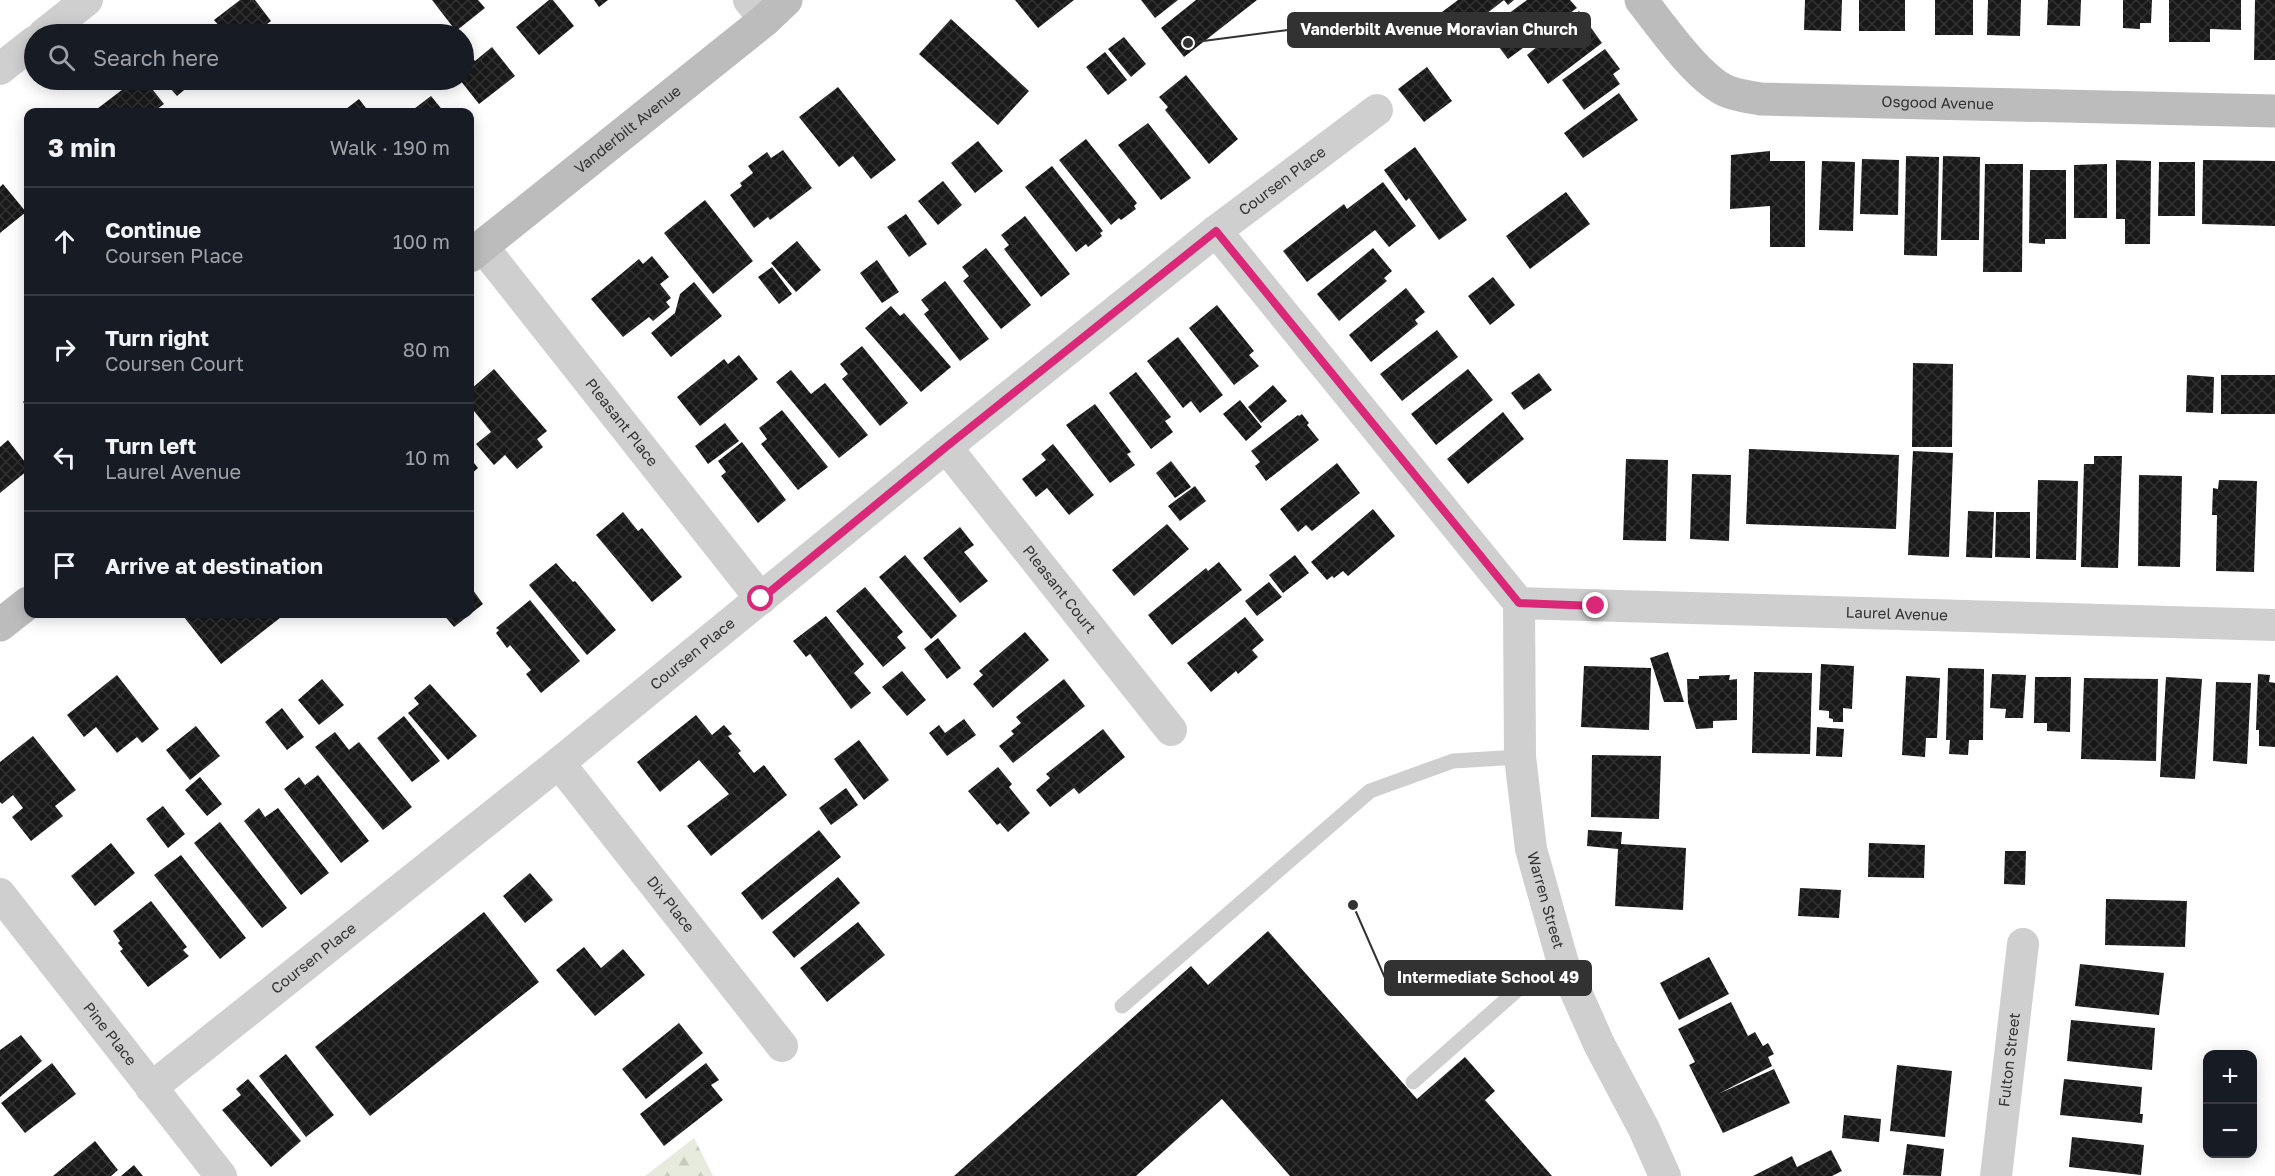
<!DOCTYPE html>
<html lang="en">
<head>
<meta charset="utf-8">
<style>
  :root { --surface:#171b24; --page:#20242c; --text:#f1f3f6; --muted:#9ea1a6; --line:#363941 }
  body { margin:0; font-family:"Golos Text",sans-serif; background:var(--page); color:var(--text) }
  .controls { position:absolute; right:18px; bottom:18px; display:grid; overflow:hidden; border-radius:12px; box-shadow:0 3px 15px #0003 }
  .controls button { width:54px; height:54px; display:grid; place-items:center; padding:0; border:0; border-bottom:2px solid var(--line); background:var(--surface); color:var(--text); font:30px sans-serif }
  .stop { position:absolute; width:18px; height:18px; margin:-14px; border:4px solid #db2777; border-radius:50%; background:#fff }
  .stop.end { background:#db2777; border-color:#fff; box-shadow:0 2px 6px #0008 }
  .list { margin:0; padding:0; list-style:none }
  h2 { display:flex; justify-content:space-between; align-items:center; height:78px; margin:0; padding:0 24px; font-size:26px }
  h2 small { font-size:20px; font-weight:400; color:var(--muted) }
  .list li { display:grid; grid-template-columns:39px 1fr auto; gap:18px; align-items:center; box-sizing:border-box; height:108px; padding:0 24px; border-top:2px solid var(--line) }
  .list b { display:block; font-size:22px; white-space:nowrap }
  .list p { margin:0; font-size:20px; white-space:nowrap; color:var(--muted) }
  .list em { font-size:20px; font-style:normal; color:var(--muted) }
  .icon { flex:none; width:33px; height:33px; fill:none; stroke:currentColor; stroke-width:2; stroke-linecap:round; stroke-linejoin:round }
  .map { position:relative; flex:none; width:2275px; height:1176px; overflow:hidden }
  .search { position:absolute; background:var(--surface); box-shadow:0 3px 15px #0003; left:24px; top:24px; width:450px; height:66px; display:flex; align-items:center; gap:15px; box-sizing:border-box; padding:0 21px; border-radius:33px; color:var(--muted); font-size:22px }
  .panel { position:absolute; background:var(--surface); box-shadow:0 3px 15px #0003; left:24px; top:108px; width:450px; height:510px; border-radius:12px }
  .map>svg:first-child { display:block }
  .forest { fill:url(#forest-firs) }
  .building { fill:url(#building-cross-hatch) }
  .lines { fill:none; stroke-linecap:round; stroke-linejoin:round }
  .lane { stroke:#cfcfcf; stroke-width:15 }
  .street { stroke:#cfcfcf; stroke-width:32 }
  .secondary { stroke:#bcbcbc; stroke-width:33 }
  .route { stroke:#db2777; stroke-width:8 }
  .labels { text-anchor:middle; stroke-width:6; stroke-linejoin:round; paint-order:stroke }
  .street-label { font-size:15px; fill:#323232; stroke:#fff }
  .leader { fill:none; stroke:#323232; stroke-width:2 }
  .callout-dot { fill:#323232; stroke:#fff; stroke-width:2 }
  .callout { fill:#323232; stroke:#323232; stroke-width:2 }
  .callout-label { font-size:16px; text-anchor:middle; font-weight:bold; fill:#fff }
</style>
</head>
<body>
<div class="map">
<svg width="2275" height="1176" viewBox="0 0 2275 1176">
  <defs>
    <pattern id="forest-firs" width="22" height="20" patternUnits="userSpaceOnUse" patternTransform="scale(1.5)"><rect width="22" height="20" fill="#e6ebde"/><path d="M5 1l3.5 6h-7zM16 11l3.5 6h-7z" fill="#c6cabf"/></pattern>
    <pattern id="building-cross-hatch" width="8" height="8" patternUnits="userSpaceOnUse" patternTransform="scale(1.5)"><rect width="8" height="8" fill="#191919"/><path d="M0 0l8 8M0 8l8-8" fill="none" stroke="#323232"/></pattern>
  </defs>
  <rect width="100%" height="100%" fill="#fff"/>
  <path class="forest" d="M694,1138L713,1176H645Z"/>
  <path class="building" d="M240,0H255L271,21L263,27L269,34H226L214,20Z
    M432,0H478L485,8L456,31Z
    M549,0H553L574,26L539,55L516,27Z
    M594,0H608L599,7Z
    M1015,0H1074L1038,28Z
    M1141,0H1178L1155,18Z
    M1196,0H1257L1184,57L1161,28Z
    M1458,0H1514L1508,5L1504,0L1459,35L1442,12Z
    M1527,0H1570L1577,8L1508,59L1486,30Z
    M1805,0H1842L1841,31L1804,30Z
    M1859,0H1905V31H1859Z
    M1935,0H1973V35H1935Z
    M1988,0H2021L2020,36L1987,35Z
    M2048,0H2081L2080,26L2047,25Z
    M2123,0H2152L2151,23H2140V29L2123,28Z
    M2169,0H2241V30L2210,29V42H2169Z
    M2255,0H2275V60H2254Z
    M1579,11L1602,43L1548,84L1527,55L1543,42L1541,39Z
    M951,19L1029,91L998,125L919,54Z
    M1124,37L1146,64L1131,77L1108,49Z
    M492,47L515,76L479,104L460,80H464V50L465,49L475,61Z
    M1605,49L1620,69L1613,74L1620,84L1584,110L1562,80Z
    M1105,52L1127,80L1108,95L1086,67Z
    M1427,67L1452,101L1424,122L1398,89Z
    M1186,75L1238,139L1209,164L1165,110L1168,107L1159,97Z
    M135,80H145L164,104L153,112H93Z
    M163,80H196L177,96Z
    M838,87L896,160L871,179L853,156L839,167L799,117Z
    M1619,93L1638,120L1583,158L1564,133Z
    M431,96L444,112H410Z
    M359,99L369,112H342Z
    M1148,123L1191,178L1161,200L1118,145Z
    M1086,139L1137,203L1134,206L1136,209L1121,220L1119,218L1111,225L1059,160Z
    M978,141L1003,171L975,193L951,163Z
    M1415,147L1467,220L1439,240L1409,198L1406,201L1384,170Z
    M783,150L812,188L770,220L768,217L754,228L730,195L742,186L740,183L753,173L748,166L767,152L771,158Z
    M1770,151V161H1805V247H1770V206L1730,209L1731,155Z
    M1906,156L1939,157L1937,256L1904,255Z
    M1943,156L1980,157L1979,240H1941Z
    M1862,159L1899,160L1898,215L1860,214Z
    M2116,160L2151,161L2150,244H2125V219H2116Z
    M2203,160L2275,161V226L2202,224Z
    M1822,161L1855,162L1853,231L1819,230Z
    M2159,162H2195V216H2158Z
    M1985,164H2023L2022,272H1983Z
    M2107,164V218H2074V165Z
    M1052,166L1103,231L1100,233L1102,236L1088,247L1086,244L1076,252L1025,187Z
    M2030,170H2066V239H2045V244L2029,243Z
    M943,181L962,205L938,225L918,201Z
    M1383,182L1416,226L1389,247L1375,230L1307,282L1283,251L1344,204L1347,209Z
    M3,184L26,212L0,233V187Z
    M1566,192L1590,224L1530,269L1506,236Z
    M705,200L753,261L713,294L664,233Z
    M906,214L927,244L909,257L887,227Z
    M1025,216L1070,274L1041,297L1004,249L1009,245L1001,235Z
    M797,241L821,270L796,292L771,263Z
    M986,248L1031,305L1001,329L963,281L969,276L962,267Z
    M1373,248L1392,271L1384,278L1387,281L1339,321L1317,294Z
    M652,256L669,277L660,284L671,298L666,302L670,307L653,321L649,317L623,337L591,299L639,259L643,264Z
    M877,260L899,292L882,303L860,273Z
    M772,267L792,294L779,304L758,277Z
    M1493,277L1515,305L1490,325L1468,296Z
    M945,281L989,339L960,361L924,314L929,310L921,300Z
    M694,282L722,316L671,357L651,333L675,313L680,294Z
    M1406,288L1425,312L1415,320L1418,324L1371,362L1349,335Z
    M1217,305L1254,351L1249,355L1259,366L1234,385L1189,328Z
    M891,306L900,316L904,313L951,367L921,392L865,328Z
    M1437,330L1458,357L1402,401L1380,374Z
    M1178,337L1223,395L1200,413L1191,401L1183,408L1147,361Z
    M862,346L908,403L880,426L842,379L848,374L840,364Z
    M739,355L758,379L700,426L677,397L724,359L728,364Z
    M1913,363L1953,364L1952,447H1912Z
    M494,369L547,431L537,439L543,447L517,469L505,455L494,465L476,444L491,432L470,406V390Z
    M1468,369L1493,400L1436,445L1411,414Z
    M791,370L811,394L825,383L868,435L839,458L776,382Z
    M1136,372L1171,417L1165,421L1173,432L1151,449L1109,393Z
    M1539,373L1552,390L1524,410L1511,393Z
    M2187,375L2214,377L2213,413L2186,412Z
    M2221,375H2275V414H2221Z
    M1273,385L1287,401L1261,423L1248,407Z
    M28,397V409L23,402Z
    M1240,400L1262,427L1246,441L1223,414Z
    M1095,404L1131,452L1127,454L1135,465L1110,483L1066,425Z
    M782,410L828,467L798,490L761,444L767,439L759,428Z
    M1503,412L1524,439L1468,484L1447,459Z
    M1302,414L1309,423L1307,425L1319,440L1266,481L1255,466L1260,462L1251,451L1298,415L1299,416Z
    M725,423L739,441L708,464L695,446Z
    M8,440L28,466V470L0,493V447Z
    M742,442L786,500L758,523L721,476L726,472L718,461Z
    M1053,444L1094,495L1069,515L1047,488L1036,497L1022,479L1046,460L1041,454Z
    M1749,449L1899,455L1896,529L1746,524Z
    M1913,451L1953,453L1949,557L1908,555Z
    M2094,456H2122L2118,568L2081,567L2084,464H2094Z
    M470,458L478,468L470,475Z
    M1626,459L1668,460L1666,541L1623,540Z
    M1171,461L1191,487L1175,498L1156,473Z
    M1337,463L1360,493L1312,531L1306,525L1298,532L1280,509Z
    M1692,474L1731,475L1729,541L1690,539Z
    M2139,475L2182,476L2180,567L2138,566Z
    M2038,480L2078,481L2076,560L2036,559Z
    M2219,480L2257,481L2254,572L2216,571L2217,515H2212L2213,488L2218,489Z
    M1195,486L1206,501L1180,521L1168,506Z
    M1373,509L1395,536L1348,576L1343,571L1334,578L1332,576L1327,580L1311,562Z
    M1968,511L1994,512L1992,558L1966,557Z
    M623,512L638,531L642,528L682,577L652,602L596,535Z
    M1996,512H2030V558L1995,557Z
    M1167,524L1189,549L1134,596L1112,570Z
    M960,527L974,545L964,552L988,581L960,603L923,558Z
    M905,555L957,616L931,639L879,577Z
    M1295,555L1309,573L1283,593L1269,575Z
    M1219,562L1242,590L1172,645L1148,615L1206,568L1208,571Z
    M556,563L573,582L575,581L616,630L587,655L529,585Z
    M1269,582L1282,597L1257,616L1245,601Z
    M470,586L483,604L454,627L443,614H470Z
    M865,587L903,632L897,637L906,648L883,667L836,611Z
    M530,600L580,661L541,693L526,674L531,670L510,645L507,648L496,633L499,630L496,628Z
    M188,614H285L221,664L184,617Z
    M826,616L864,664L854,673L871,693L851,709L810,654L806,657L793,641Z
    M1245,617L1264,640L1252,650L1258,657L1238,674L1236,671L1211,692L1187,663Z
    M1025,632L1049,660L993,708L973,684L983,675L979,671Z
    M938,638L961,668L947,679L924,649Z
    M1668,652L1684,702H1664L1650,658Z
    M1821,664L1854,666L1852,709L1843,708V722H1833V719L1829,718V711L1819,710Z
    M1584,666L1651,668L1649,730L1581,727Z
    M1948,668L1984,669L1983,740H1969L1968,755L1949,754L1950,740H1946Z
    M902,671L926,700L907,716L882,687Z
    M1754,672L1812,673L1810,754L1752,753Z
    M1992,674L2026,675L2023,718H2005L2006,709L1990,708Z
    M2258,674L2270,675L2269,682L2275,683V747L2259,746V730H2256Z
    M117,675L159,729L142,743L137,737L117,753L96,727L84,737L67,715Z
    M1730,675L1729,680L1737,679V720L1713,721V728L1696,729L1688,703L1687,679H1699V676Z
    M1906,676L1940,678L1937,738H1926L1925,757L1902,755Z
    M2035,677H2071L2070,732L2047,731V723H2034Z
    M2166,677L2202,679L2195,779L2160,777Z
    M2084,678L2158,679L2156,761L2081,759Z
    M322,679L344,705L319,725L298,700Z
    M1064,679L1085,706L1013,763L999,746L1014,734L1011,731L1021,723L1016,717Z
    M2216,682L2251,683L2247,764L2213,761Z
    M430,684L477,736L448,760L408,713L419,704L414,698Z
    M282,708L304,737L287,750L265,722Z
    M696,715L712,735L724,725L732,734L728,736L741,751L738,753L754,773L764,765L787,795L711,856L687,826L729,794L699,760L660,792L637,762Z
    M404,716L440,761L412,782L377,738Z
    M964,719L976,735L947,756L929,733L939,725L945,733Z
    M196,726L220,756L190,780L166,750Z
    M1817,727L1844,729L1842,757L1816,756Z
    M1103,729L1125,757L1079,794L1074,788L1050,807L1036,790L1050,778L1046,774Z
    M335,732L349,750L359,742L412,807L383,830L315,747Z
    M33,736L76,790L55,806L63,816L31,841L12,817L23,808L13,795L2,804L0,802V762Z
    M859,740L889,780L864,800L834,759Z
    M1592,755L1661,756L1659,819L1591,817Z
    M998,767L1012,784L1009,787L1030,813L1008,832L1000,823L997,825L968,791Z
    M318,775L369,841L341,863L284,789L299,777L305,785Z
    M200,777L222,804L207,816L185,790Z
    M846,788L858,805L831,825L819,808Z
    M163,806L185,834L168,848L146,819Z
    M259,808L265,817L278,808L329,873L301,895L244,821Z
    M220,822L287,908L262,928L194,843Z
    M819,830L841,857L762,920L741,893Z
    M1588,830L1622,832L1621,844L1686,848L1683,910L1615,906L1618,849L1587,846Z
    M111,843L135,873L95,906L71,876Z
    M1869,843L1925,845L1924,878L1868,877Z
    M2005,851H2026L2025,885L2004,884Z
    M181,855L246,938L220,959L154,875Z
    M530,873L553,900L525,923L503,896Z
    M838,877L860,903L794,958L772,932Z
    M1800,888L1841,890L1839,918L1798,916Z
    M2106,899L2187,901L2185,947L2105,945Z
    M151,901L187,947L183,950L189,956L148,987L120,951L123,949L118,943L120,941L113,931Z
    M484,912L539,982L370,1116L315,1047Z
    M858,922L885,955L827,1002L800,968Z
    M1268,931L1417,1099L1465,1057L1495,1091L1485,1100L1552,1176H1290L1222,1099L1136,1176H954L1191,966L1208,985Z
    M584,947L601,968L623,949L645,975L595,1016L556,970Z
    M1709,957L1729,994L1679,1020L1660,983Z
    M2080,964L2164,973L2159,1015L2075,1006Z
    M1731,1002L1748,1036L1755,1032L1763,1046L1768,1043L1774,1054L1768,1057L1772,1066L1718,1094L1774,1069L1790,1103L1723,1133L1689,1065L1695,1062L1678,1029Z
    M2071,1020L2155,1028L2152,1070L2067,1061Z
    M679,1023L703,1053L646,1099L622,1069Z
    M21,1035L42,1061L0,1097V1050Z
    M286,1054L334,1115L306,1137L259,1076Z
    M52,1063L76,1094L25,1133L1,1103Z
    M706,1063L719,1080L711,1085L723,1100L664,1146L640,1114Z
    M1897,1065L1952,1071L1945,1137L1890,1131Z
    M248,1079L301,1141L271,1167L222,1110L241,1095L236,1089Z
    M2064,1079L2142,1087L2140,1114H2143L2142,1123L2060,1115Z
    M1844,1115L1881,1119L1879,1142L1842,1138Z
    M2072,1137L2144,1145L2141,1175L2069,1167Z
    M95,1141L118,1170L111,1176H53Z
    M1907,1144L1944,1149L1941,1176L1903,1175Z
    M1831,1150L1842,1171L1832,1176H1753L1792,1156L1797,1167Z
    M134,1165L143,1176H121Z"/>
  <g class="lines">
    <path class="lane" d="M1122,1006L1370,791L1453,761L1520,757
      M1413,1082L1532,977L1563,963"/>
    <g class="street">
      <path d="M749,0L765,20"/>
      <path d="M44,34L87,0"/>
      <path d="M0,69L34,42"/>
      <path d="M1216,231L1519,603"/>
      <path id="s1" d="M482,246L761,599"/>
      <path id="s2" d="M946,447L1171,730"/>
      <path id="s3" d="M1519,603L2275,625"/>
      <path id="s4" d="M1519,603L1520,757L1531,849L1563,963L1599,1044L1644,1129L1665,1176"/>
      <path id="s5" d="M559,763L782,1046"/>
      <path id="s6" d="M0,894L221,1176"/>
      <path id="s7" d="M151,1088L559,763L946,447L1216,231L1377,110"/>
      <path id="s8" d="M1996,1176L2023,944"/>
    </g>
    <g class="secondary">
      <path id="s9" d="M1641,0C1661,25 1700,82 1729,92C1739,96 1751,97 1761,99L2275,111"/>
      <path id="s10" d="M470,256L765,20L786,0"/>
      <path d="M0,625L28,603"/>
    </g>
  </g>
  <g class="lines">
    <path class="route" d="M761,599L946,447L1216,231L1519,603L1596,606"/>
  </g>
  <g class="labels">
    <g class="street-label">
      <text dy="5" stroke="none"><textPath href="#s9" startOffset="338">Osgood Avenue</textPath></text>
      <text dy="5" stroke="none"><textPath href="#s10" startOffset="202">Vanderbilt Avenue</textPath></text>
      <text dy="5" stroke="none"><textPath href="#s7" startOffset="1450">Coursen Place</textPath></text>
      <text dy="5" stroke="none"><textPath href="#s1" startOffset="225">Pleasant Place</textPath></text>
      <text dy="5" stroke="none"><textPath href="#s2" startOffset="182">Pleasant Court</textPath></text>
      <text dy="5" stroke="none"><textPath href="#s3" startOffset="378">Laurel Avenue</textPath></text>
      <text dy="5" stroke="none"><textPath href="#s7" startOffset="694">Coursen Place</textPath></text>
      <text dy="5" stroke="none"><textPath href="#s4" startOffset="300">Warren Street</textPath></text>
      <text dy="5" stroke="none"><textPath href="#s5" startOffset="180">Dix Place</textPath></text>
      <text dy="5" stroke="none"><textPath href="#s7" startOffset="208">Coursen Place</textPath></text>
      <text dy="5" stroke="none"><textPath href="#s6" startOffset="178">Pine Place</textPath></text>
      <text dy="5" stroke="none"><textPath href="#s8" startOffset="117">Fulton Street</textPath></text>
    </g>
  </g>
  <path class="leader" d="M1188 43L1288 30M1353 905L1385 978"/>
  <g class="callout-dot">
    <circle cx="1188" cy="43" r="6"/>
    <circle cx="1353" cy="905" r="6"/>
  </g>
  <g class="callout">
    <rect x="1288" y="13" width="302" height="34" rx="6"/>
    <rect x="1385" y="961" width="206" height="34" rx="6"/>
  </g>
  <g class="callout-label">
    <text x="1439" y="35">Vanderbilt Avenue Moravian Church</text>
    <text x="1488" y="983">Intermediate School 49</text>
  </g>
</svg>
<div class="controls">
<button>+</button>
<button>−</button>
</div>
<div class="stop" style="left:761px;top:599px"></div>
<div class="stop end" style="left:1596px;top:606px"></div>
<div class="search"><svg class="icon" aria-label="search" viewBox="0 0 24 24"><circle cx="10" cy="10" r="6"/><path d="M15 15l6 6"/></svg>Search here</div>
<section class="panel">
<h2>3 min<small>Walk · 190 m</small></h2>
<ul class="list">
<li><svg class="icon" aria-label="ahead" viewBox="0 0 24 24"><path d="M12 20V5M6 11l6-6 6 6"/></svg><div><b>Continue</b><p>Coursen Place</p></div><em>100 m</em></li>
<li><svg class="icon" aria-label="right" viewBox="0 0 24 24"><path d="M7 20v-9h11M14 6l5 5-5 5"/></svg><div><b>Turn right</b><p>Coursen Court</p></div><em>80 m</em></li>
<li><svg class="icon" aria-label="left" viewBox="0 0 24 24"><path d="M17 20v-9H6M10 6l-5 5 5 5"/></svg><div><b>Turn left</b><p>Laurel Avenue</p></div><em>10 m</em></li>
<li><svg class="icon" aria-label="arrive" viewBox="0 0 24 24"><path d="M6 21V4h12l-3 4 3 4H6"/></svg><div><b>Arrive at destination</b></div></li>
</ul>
</section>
</div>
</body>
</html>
